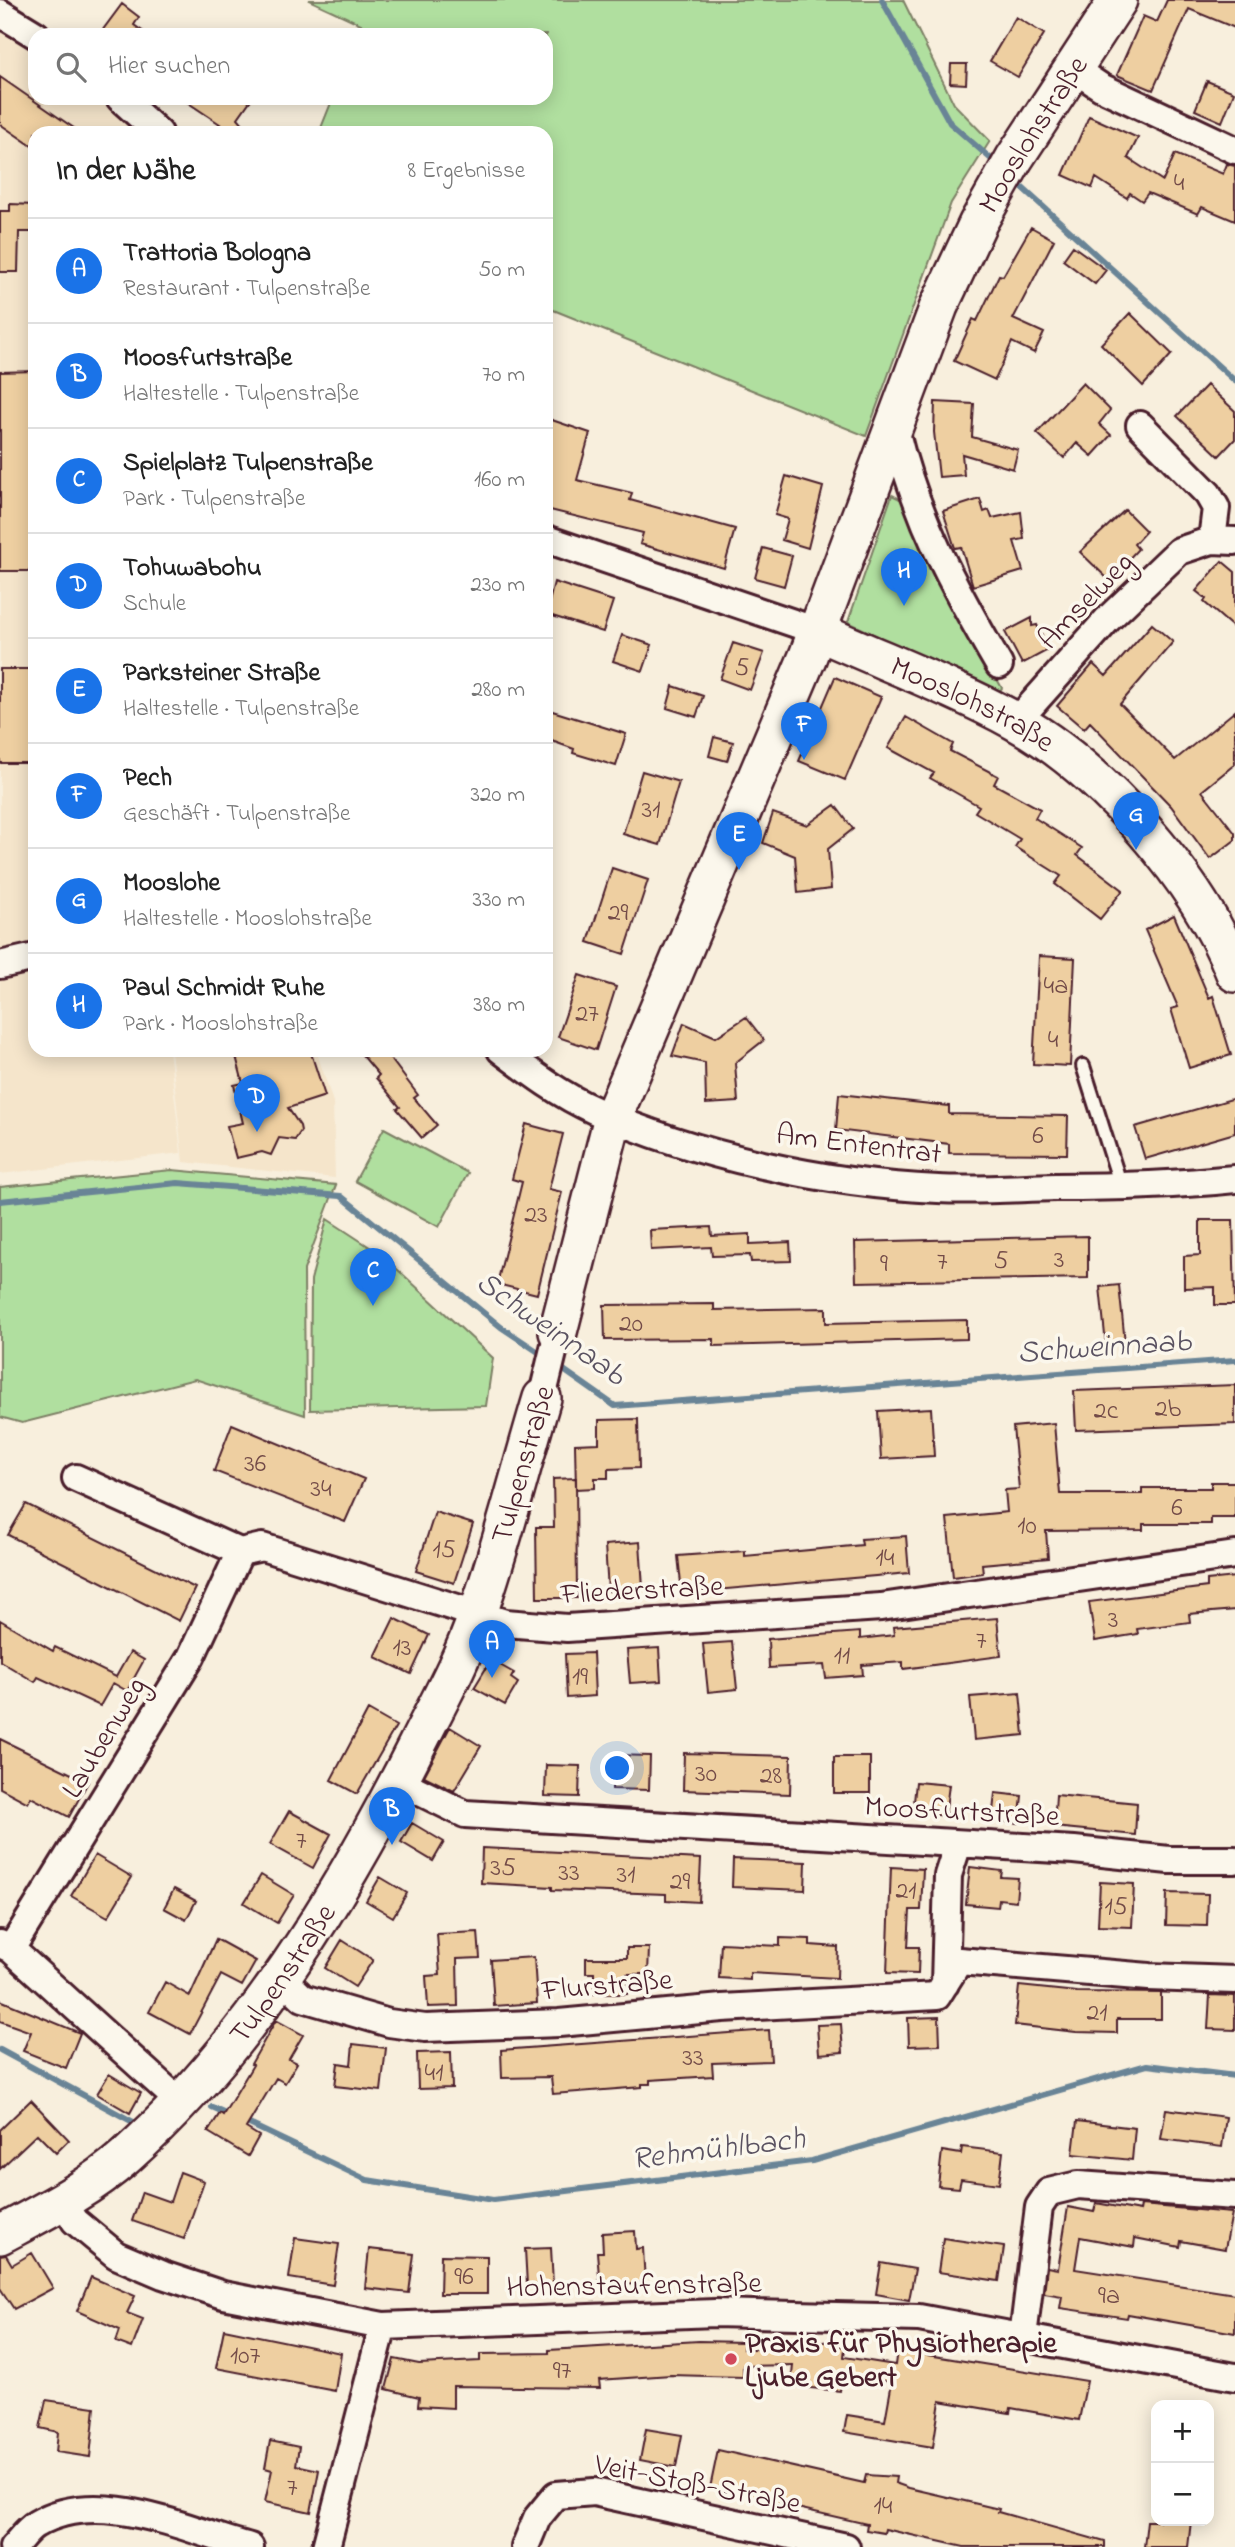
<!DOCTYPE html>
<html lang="de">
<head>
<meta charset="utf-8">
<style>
  :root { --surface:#fff; --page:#f2f2f2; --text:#222; --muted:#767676; --line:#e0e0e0; --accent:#1a73e8 }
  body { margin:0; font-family:"Indie Flower",sans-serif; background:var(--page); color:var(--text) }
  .controls { position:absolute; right:21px; bottom:21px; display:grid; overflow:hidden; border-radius:14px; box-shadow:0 4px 18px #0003 }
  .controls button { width:63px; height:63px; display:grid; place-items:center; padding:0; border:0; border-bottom:2px solid var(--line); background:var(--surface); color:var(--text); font:35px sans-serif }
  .you { position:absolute; left:618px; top:1769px; width:24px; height:24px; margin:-18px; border:5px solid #fff; border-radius:50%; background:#1a73e8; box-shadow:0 0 0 10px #1a73e833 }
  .badge { display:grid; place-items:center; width:46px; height:46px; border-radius:50%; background:var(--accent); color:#fff; font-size:23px; font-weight:700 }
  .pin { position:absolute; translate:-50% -58px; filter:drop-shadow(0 2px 4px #0008) }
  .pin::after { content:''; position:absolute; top:37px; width:24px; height:21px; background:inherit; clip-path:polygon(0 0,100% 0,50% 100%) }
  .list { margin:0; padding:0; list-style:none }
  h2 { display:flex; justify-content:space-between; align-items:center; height:91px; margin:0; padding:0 28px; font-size:30px }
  h2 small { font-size:23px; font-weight:400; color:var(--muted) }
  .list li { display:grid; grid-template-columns:46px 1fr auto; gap:21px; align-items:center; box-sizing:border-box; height:105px; padding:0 28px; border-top:2px solid var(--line) }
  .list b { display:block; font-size:26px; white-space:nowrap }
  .list p { margin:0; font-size:23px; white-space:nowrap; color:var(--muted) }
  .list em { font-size:23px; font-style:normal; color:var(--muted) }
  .icon { flex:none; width:38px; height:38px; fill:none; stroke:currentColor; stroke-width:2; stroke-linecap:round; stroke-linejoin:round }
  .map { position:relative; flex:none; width:1235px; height:2547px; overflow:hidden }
  .search { position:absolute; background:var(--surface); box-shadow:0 4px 18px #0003; left:28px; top:28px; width:525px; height:77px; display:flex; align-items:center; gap:18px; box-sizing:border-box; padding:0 24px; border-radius:21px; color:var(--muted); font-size:26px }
  .panel { position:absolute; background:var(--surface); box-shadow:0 4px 18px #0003; left:28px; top:126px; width:525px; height:931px; border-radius:21px }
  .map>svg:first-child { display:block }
  .built { fill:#f5e5cb }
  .green { fill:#b0df9f; stroke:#7d7f65; stroke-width:2 }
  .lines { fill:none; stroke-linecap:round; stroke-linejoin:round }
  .stream { stroke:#698496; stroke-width:6 }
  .building { fill:#eecfa1; stroke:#4a1f2b; stroke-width:2 }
  .lane-casing { stroke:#4a1f2b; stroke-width:18 }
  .street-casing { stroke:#4a1f2b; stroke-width:32 }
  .secondary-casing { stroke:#4a1f2b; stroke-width:42 }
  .lane { stroke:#fbf7ec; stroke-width:12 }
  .street { stroke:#fbf7ec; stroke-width:26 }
  .secondary { stroke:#fbf7ec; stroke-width:37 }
  .poi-dot { fill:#d1495b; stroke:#fbf7ec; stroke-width:2.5 }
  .labels { text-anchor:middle; stroke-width:7; stroke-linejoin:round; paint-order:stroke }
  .number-label { font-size:26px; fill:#734b48 }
  .street-label { font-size:30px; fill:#4a1f2b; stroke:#fbf7ec }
  .poi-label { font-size:30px; font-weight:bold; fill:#4a1f2b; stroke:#fbf7ec; text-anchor:start }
  .water-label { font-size:32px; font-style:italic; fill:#5a5261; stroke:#fbf7ec }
</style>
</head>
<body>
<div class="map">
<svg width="1235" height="2547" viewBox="0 0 1235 2547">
  <rect width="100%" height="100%" fill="#f8efdd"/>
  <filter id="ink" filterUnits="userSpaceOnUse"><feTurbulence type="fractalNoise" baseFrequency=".0143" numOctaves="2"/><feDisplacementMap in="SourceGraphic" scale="14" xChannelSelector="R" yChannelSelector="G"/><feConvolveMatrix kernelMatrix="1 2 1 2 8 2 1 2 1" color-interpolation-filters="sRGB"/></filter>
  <g filter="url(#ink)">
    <path class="built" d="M0,19L35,40V98H110L148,133H35V1050H169L181,1153L0,1174Z
      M171,1050H316L333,1102L335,1178L183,1162Z"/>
    <path class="green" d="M309,0H903L954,104L990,141L951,203L866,436L546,307V133H319L333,98H546V35H357L361,24Z
      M892,495L906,502L946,590L1002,688L998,693L848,622Z
      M384,1128L468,1173L439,1227L355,1181Z
      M172,1170L336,1185L304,1270L305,1415L195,1379L22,1423L0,1417V1187Z
      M327,1219L382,1255L493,1358L486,1406L310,1410L311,1280Z"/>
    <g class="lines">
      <path class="stream" d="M882,0L950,123L998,165
        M1016,182L1235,381
        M0,1201L178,1183L341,1196L501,1327L546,1357
        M558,1366L615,1406L1235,1360
        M0,2050L135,2123
        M212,2107L230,2115
        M243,2121L367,2180L493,2200L812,2161L1147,2065L1235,2076"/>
    </g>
    <path class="building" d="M1167,0H1235V28L1189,9L1153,90L1117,75L1143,16L1157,22Z
      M122,4L139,17L134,25L148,35H99Z
      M1016,17L1044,34L1018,77L990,61Z
      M951,64H967L966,84L950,83Z
      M0,77L81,133H35V148L0,124Z
      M1207,81L1234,92L1222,122L1195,110Z
      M181,98H252L238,118L251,133H210L220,124Z
      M1089,116L1138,138L1128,158L1163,181L1175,154L1223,174L1227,164L1235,166V221L1202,207L1198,214L1148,193L1142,201L1130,193L1127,198L1096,178L1092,188L1063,175Z
      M10,204L35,205V232H19L18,272H0V211H10Z
      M1031,227L1054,240L1013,319L1044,333L1034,353L1012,342L995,380L954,361L973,319L977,321L999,275L1003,276Z
      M1073,246L1106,270L1095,284L1063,260Z
      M1130,313L1172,354L1143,386L1101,344Z
      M35,371V571H0V372Z
      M1083,383L1110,410L1099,424L1111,435L1092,456L1077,443L1064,458L1037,433Z
      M1207,385L1235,411V439L1219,456L1177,416Z
      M935,402L974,404L972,437L1018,450L1013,469L962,454L964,475L939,477L934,432Z
      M546,418L590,433L577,480L632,493L630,500L735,529L724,568L640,544L643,533L546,509Z
      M786,476L823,487L808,548L782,540L788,519L775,515Z
      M980,499L984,512L989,510L992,518L1021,512L1024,539L1014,541L1023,571L973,586L961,547L955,548L943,511Z
      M1125,510L1146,531L1134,544L1138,549L1109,580L1080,552Z
      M763,548L792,556L784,586L755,578Z
      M1222,561L1235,572V629L1204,602L1206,599L1196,591Z
      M554,582L613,601L603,632L546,614Z
      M1032,618V626L1037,625L1048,650L1022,664L1005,632Z
      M1152,624L1173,642L1120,704L1175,760L1235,711V764L1202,791L1235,833V840L1210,859L1171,806L1090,722L1084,729L1057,706L1093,664L1106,676Z
      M622,635L652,645L643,671L613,661Z
      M733,643L764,653L750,690L720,679Z
      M0,669H35V763H0Z
      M835,677L881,697L845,780L799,761Z
      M673,686L703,696L696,717L667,708Z
      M546,709L626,734L616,766L573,753L574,749L546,739Z
      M906,717L953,744L950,751L998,776L994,784L1040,809L1035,818L1082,848L1077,855L1123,890L1100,919L1055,884L1061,876L1015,847L1020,839L975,812L979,806L930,778L934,773L888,748Z
      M714,737L733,742L727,761L709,756Z
      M642,771L679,782L660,845L623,834Z
      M835,805L853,829L828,849L831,889L798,893L795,856L763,843L773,813L807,825Z
      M612,868L648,880L624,954L588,942Z
      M1174,915L1209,998L1213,996L1231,1055L1189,1068L1171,1009L1178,1007L1145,930Z
      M1039,956L1075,958L1070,1066L1033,1064Z
      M579,975L616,987L596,1050L558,1037Z
      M746,1017L764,1040L735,1063L738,1102L706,1104L705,1063L672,1056L684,1023L716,1037Z
      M243,1050H310L325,1096L288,1108L300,1126L301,1131L295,1140L279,1138L271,1155L262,1152L236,1158L227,1126L243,1123L234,1085L243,1083L236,1056L244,1053Z
      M358,1050H384L418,1095L414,1098L437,1125L422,1138L397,1109L400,1107L376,1078L379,1075Z
      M839,1094L949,1106V1114L1068,1116L1067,1154L949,1153V1144L836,1130Z
      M1235,1098V1133L1145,1159L1135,1127Z
      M526,1124L563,1134L549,1189L562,1192L537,1294L497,1284L522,1182L512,1179Z
      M1200,1220H1233L1235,1305H1215V1287L1184,1288V1256L1200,1255Z
      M711,1227L712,1236L750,1234V1244L790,1242L791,1261L751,1262L750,1255L712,1256L711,1247L651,1250L650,1230Z
      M1088,1236V1278L856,1282L855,1242Z
      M1119,1285L1125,1343L1106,1345L1100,1287Z
      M714,1304V1310L826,1308V1323L967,1320V1339L714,1346V1339L605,1340L604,1305Z
      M1235,1385V1424L1076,1430L1074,1391Z
      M931,1408L934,1456L881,1459L878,1411Z
      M638,1419L639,1468L608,1469V1478H595V1488L576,1489L575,1444L599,1443V1420Z
      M1054,1423L1060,1494H1142V1488H1211V1482H1235V1518H1211V1524H1143V1530L1046,1531L1048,1558L982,1564L983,1573L953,1577L947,1518L1007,1512L1005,1490L1019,1489L1013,1427Z
      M232,1424L364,1479L345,1522L214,1471Z
      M576,1478L577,1598H537L536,1527H554L553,1479Z
      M26,1504L195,1588L179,1621L8,1535Z
      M435,1512L473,1524L454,1583L416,1571Z
      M906,1536L909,1573L682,1593L678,1556L745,1551V1556L862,1545L861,1539Z
      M640,1542L643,1588L608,1591L605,1545Z
      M1235,1577V1610L1189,1614L1190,1622L1137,1629L1138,1634L1095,1641L1089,1602L1207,1587V1580Z
      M394,1618L429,1635L411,1674L375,1657Z
      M997,1618L1001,1656L903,1669V1662L862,1665L863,1675L826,1678L824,1665L769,1668L768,1639L860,1632V1639L894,1635L893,1627Z
      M0,1620L53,1651L55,1647L116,1677L130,1652L144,1660L127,1691L113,1683L100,1706L38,1677L35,1682L0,1661Z
      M732,1642L737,1689L708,1692L703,1644Z
      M659,1648L661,1681L630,1683L627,1650Z
      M593,1653L595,1696L567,1698L565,1654Z
      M491,1660L514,1673L511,1678L518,1683L505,1705L474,1688Z
      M1020,1693L1024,1735L974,1740L970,1697Z
      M368,1710L396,1726L357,1794L331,1780Z
      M450,1727L481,1746L454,1791L424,1776Z
      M0,1739L88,1782L69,1817L31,1797L28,1803L0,1788Z
      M684,1753L791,1756L790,1794L683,1790Z
      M613,1755L650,1756L649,1790L612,1789Z
      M834,1757H870V1793H834Z
      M546,1765L580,1766L579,1797L545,1796Z
      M916,1782L949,1785L945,1816L913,1812Z
      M995,1793L1022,1796L1019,1823L992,1821Z
      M1056,1795L1137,1803L1135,1835L1054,1827Z
      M289,1811L331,1834L313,1868L270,1844Z
      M412,1823L444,1842L433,1861L401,1842Z
      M482,1848L701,1859L699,1902L666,1900V1894L552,1890V1887L481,1883Z
      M95,1855L132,1877L108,1917L71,1896Z
      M733,1859L806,1862L805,1890L732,1887Z
      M891,1867L923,1869L921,1910H910L908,1947H919L918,1974L887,1973Z
      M970,1867L1002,1871L1001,1877L1018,1878L1016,1901L999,1899L998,1907L966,1904Z
      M261,1875L294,1895L277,1923L244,1903Z
      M380,1877L407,1893L393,1917L366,1901Z
      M1100,1882L1134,1884L1132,1927L1098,1926Z
      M174,1889L196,1901L186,1920L164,1908Z
      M1167,1893L1208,1894L1207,1926L1166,1925Z
      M478,1932L480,1958L457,1959L458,2006L428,2007L426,1976L440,1975L437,1934Z
      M780,1938L810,1939V1945L838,1947L837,1978L750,1973V1980L719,1978L721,1943L780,1946Z
      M216,1939L256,1961L242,1986L221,1975L190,2034L149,2012L165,1982L190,1996Z
      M342,1940L373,1960L355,1987L325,1968Z
      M627,1948H649L648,1974H627V1994H594V1973H586V1958H627Z
      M534,1957L537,2003L494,2006L491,1960Z
      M1019,1986L1077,1992L1161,1993V2019H1117V2033L1076,2032L1015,2025Z
      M1210,1995L1235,1996V2030L1208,2029Z
      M0,2000L80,2033L66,2068L23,2051L31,2032L0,2021Z
      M939,2017L940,2045L909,2046L908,2018Z
      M276,2020L303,2035L289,2059L297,2063L285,2083L276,2078L246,2128L259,2136L248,2156L208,2132L220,2113L223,2115L253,2065L251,2064Z
      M841,2024L843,2052L819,2054L817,2025Z
      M769,2030L771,2061L712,2063L713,2076L650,2080V2084H642V2087L553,2094L551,2077L502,2078L501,2050Z
      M353,2044L386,2048L381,2091L335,2086L338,2063L351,2065Z
      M451,2052L452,2088L418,2089L417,2053Z
      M109,2074L141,2093L130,2113L97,2094Z
      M31,2100L69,2140L56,2153L37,2134L0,2169V2130Z
      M1166,2109L1226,2117L1222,2147L1161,2139Z
      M1077,2121L1135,2128L1132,2160L1073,2154Z
      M962,2147L1003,2152L999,2184L961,2179L959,2188L938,2186L942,2151L961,2154Z
      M180,2172L204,2181L184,2239L132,2221L142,2192L170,2202Z
      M1096,2203L1140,2211L1141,2205L1232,2213L1225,2249L1181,2241L1180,2247L1135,2238L1134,2247L1080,2237L1075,2269L1235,2294V2333L1128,2314L1127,2318L1060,2308L1062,2296L1044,2293L1047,2267L1058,2269L1068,2207L1094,2212Z
      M635,2231L636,2249L643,2248L645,2283L600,2287L597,2252H603L602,2233Z
      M295,2238L339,2244L333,2285L289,2278Z
      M943,2238L1004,2247L999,2281L938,2272Z
      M551,2248L553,2284L527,2285L525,2249Z
      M369,2249L414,2254L409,2293L365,2288Z
      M32,2253L53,2288L14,2309L0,2288V2256L6,2255L12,2265Z
      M441,2255L487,2256V2294H440Z
      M881,2263L915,2269L909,2300L876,2294Z
      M91,2277L135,2296L127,2313L143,2319L132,2348L116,2342L120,2330L77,2311Z
      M224,2329L341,2353L335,2391L216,2368Z
      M801,2340L838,2343V2346L845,2347L844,2357L895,2365L897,2350L1087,2381L1079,2420L1011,2408L1010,2413L940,2401L933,2447L844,2432L847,2415L885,2421L892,2382L842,2375L840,2391L791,2386L793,2365L743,2366V2377L671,2375L599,2380L600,2388L453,2386V2408L418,2406L419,2397L386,2389L394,2359L419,2364L480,2361V2354L549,2353V2350L699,2341L744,2342L743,2349H794L795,2342L801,2343Z
      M46,2400L95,2407L90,2457L56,2452L58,2432L40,2428Z
      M646,2429L682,2435L676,2467L640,2460Z
      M270,2441L299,2447L296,2465L319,2470L311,2512L265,2502L272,2470L265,2468Z
      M718,2450L864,2483L866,2475L896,2477L895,2483L909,2488L999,2509L998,2512L1105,2542V2547H964L885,2529L884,2533L866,2530L867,2524L710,2488Z
      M1147,2521H1191L1188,2547H1144Z"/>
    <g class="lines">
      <g class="lane-casing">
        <path id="lane" d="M1083,1066L1121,1186"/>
      </g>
      <g class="street-casing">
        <path id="street" d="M0,13L36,35
          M1074,69L1101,87L1235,150
          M120,98L159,133
          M1140,425L1208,494L1216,508L1212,540
          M895,429C917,520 953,586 999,665
          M546,539L817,631
          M1016,722L1107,620L1179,551L1212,540L1235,541
          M0,965L35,957
          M501,1050C530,1072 560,1095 594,1110C695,1156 827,1184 938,1189C977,1191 1016,1188 1055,1187C1115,1187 1175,1185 1235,1179
          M542,1398L558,1332
          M76,1478L240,1552L262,1547L505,1623L567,1628L881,1607L1235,1555
          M398,1781L465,1814L1074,1850L1169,1860H1235
          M0,1944L11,1949L181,2103
          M11,1949L191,1657L240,1552
          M280,1976L303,1998L389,2023L425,2028L559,2023L722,2008L937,1996L959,1961L1149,1977L1235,1980
          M945,1984L948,1875L958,1844
          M63,2201L75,2221L116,2255L163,2275L223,2295L383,2326L715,2313L919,2318L1235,2377
          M1023,2337L1039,2207L1049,2192L1078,2185L1235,2196
          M13,2547C20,2540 27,2529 36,2524C100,2486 185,2530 250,2547
          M326,2547L383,2326
          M525,2547L537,2518L556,2495L594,2492L846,2547"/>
      </g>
      <g class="secondary-casing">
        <g id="secondary">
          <path id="s1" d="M817,631C883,661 953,687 1015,721C1103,770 1199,880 1235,973"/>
          <path id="s2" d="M558,1332L613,1117L808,656L939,306L978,223L1014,159L1118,0"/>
          <path id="s3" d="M0,2235C43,2212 89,2189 125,2157C250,2045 342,1894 417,1745C438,1703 462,1661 477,1616C502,1545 520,1471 542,1398"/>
        </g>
      </g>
      <use href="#lane" class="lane"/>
      <use href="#street" class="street"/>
      <use href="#secondary" class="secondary"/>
    </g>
  </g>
  <circle class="poi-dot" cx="731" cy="2359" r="7"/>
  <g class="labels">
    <g class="number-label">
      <text x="1179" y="190">4</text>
      <text x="742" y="675">5</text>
      <text x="651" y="817">31</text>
      <text x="618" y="920">29</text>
      <text x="1056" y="993">4a</text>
      <text x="587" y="1021">27</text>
      <text x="1053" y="1047">4</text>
      <text x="1038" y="1143">6</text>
      <text x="536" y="1222">23</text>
      <text x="1059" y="1267">3</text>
      <text x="1001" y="1268">5</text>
      <text x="942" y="1269">7</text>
      <text x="884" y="1271">9</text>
      <text x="631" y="1331">20</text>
      <text x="1168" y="1416">2b</text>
      <text x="1106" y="1418">2c</text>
      <text x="255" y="1471">36</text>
      <text x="321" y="1496">34</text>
      <text x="1177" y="1515">6</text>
      <text x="1027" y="1533">10</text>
      <text x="444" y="1557">15</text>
      <text x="885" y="1565">14</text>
      <text x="1113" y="1627">3</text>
      <text x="981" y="1648">7</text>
      <text x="402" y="1655">13</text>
      <text x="842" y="1663">11</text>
      <text x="580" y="1684">19</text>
      <text x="706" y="1781">30</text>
      <text x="771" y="1783">28</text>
      <text x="301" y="1848">7</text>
      <text x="503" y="1875">35</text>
      <text x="569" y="1880">33</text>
      <text x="626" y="1882">31</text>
      <text x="680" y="1889">29</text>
      <text x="906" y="1898">21</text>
      <text x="1116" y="1914">15</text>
      <text x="1097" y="2020">21</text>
      <text x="693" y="2065">33</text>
      <text x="434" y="2080">41</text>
      <text x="464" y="2284">96</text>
      <text x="1109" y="2303">9a</text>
      <text x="245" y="2363">107</text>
      <text x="562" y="2378">97</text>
      <text x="292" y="2495">7</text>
      <text x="883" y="2513">14</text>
    </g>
    <g class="street-label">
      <text dy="10" stroke="none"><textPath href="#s2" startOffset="1292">Mooslohstraße</textPath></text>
      <text transform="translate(1085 600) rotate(-46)" y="10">Amselweg</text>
      <text dy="10" stroke="none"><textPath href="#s1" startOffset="172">Mooslohstraße</textPath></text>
      <text transform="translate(859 1143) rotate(7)" y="10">Am Ententrat</text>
      <text transform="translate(522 1464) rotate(-74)" y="10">Tulpenstraße</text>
      <text transform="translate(642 1589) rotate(-3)" y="10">Fliederstraße</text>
      <text transform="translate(103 1737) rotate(-59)" y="10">Laubenweg</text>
      <text transform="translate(962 1810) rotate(3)" y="10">Moosfurtstraße</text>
      <text dy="10" stroke="none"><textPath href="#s3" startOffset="390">Tulpenstraße</textPath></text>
      <text transform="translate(607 1984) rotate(-5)" y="10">Flurstraße</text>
      <text transform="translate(634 2284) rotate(-1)" y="10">Hohenstaufenstraße</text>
      <text transform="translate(698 2483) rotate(11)" y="10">Veit-Stoß-Straße</text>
    </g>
    <g class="poi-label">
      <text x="745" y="2352">Praxis für Physiotherapie<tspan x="745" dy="34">Ljube Gebert</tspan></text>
    </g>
    <g class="water-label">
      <text transform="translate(552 1327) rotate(35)" y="11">Schweinnaab</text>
      <text transform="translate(1104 1345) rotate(-4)" y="11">Schweinnaab</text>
      <text transform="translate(718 2147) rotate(-7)" y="11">Rehmühlbach</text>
    </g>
  </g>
</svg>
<div class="controls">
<button>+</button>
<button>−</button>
</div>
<div class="you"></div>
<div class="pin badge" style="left:492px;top:1678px">A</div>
<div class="pin badge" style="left:392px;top:1845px">B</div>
<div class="pin badge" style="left:373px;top:1306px">C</div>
<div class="pin badge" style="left:257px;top:1132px">D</div>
<div class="pin badge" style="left:739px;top:870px">E</div>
<div class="pin badge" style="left:804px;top:760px">F</div>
<div class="pin badge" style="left:1136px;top:850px">G</div>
<div class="pin badge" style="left:904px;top:606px">H</div>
<div class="search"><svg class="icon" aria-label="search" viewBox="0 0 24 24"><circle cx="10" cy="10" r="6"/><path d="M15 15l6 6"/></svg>Hier suchen</div>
<section class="panel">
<h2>In der Nähe<small>8 Ergebnisse</small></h2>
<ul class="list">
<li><span class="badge">A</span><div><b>Trattoria Bologna</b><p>Restaurant · Tulpenstraße</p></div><em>50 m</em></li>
<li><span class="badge">B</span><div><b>Moosfurtstraße</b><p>Haltestelle · Tulpenstraße</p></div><em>70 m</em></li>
<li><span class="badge">C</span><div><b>Spielplatz Tulpenstraße</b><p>Park · Tulpenstraße</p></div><em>160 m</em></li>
<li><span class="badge">D</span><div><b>Tohuwabohu</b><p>Schule</p></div><em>230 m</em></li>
<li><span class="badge">E</span><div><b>Parksteiner Straße</b><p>Haltestelle · Tulpenstraße</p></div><em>280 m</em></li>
<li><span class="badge">F</span><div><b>Pech</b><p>Geschäft · Tulpenstraße</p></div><em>320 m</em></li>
<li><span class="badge">G</span><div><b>Mooslohe</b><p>Haltestelle · Mooslohstraße</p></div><em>330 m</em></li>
<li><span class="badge">H</span><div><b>Paul Schmidt Ruhe</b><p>Park · Mooslohstraße</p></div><em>380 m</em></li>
</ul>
</section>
</div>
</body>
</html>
